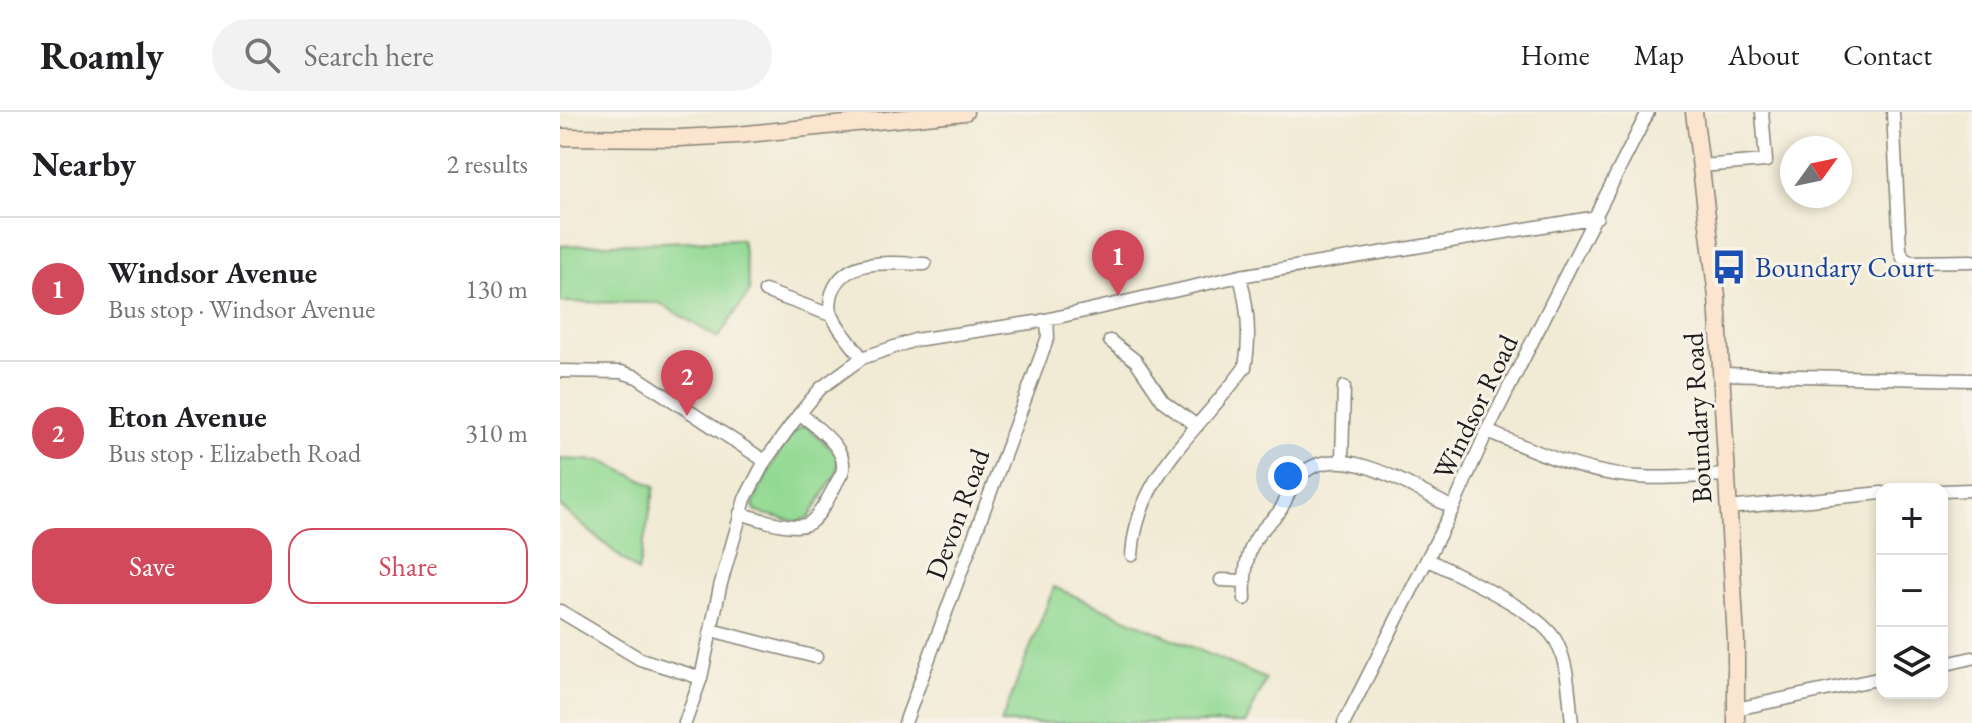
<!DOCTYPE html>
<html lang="en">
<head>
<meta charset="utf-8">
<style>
  :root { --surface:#fff; --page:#f2f2f2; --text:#202124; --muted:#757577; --line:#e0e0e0; --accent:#d1495b }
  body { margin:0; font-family:"EB Garamond",serif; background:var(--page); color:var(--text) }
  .controls { position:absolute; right:24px; bottom:24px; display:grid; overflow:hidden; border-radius:16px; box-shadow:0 4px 12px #0003 }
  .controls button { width:72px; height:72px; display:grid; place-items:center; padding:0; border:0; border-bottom:2px solid var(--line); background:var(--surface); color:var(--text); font:40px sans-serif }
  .compass { position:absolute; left:1220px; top:24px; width:72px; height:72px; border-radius:50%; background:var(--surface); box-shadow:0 4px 12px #0003; rotate:57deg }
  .you { position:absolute; left:728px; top:364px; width:28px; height:28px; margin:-20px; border:6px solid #fff; border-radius:50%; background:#1a73e8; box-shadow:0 0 0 12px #1a73e833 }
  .badge { display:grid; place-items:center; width:52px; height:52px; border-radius:50%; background:var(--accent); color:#fff; font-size:26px; font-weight:700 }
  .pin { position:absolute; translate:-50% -66px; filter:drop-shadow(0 2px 4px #0008) }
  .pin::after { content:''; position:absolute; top:42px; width:28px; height:24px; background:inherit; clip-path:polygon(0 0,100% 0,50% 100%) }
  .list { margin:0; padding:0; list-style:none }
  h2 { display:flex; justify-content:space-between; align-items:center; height:104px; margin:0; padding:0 32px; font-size:34px }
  h2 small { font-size:26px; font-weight:400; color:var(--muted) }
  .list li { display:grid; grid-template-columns:52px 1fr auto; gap:24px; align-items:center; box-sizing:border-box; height:144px; padding:0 32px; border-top:2px solid var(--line) }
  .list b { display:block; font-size:30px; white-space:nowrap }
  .list p { margin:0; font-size:26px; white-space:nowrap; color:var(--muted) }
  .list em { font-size:26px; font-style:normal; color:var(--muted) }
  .actions { display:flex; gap:16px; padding:24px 32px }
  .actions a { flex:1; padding:18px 0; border:2px solid var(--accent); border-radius:24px; text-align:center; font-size:28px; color:var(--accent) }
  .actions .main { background:var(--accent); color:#fff }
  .icon { flex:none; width:44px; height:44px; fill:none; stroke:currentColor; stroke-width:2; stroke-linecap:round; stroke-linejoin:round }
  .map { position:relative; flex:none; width:1412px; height:611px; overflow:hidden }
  header { display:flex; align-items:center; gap:48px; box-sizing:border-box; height:112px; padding:0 40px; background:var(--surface); border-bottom:2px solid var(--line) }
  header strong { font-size:38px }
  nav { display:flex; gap:44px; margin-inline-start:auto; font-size:28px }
  .search { width:560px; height:72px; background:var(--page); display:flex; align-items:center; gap:20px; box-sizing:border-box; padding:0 28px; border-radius:44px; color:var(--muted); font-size:30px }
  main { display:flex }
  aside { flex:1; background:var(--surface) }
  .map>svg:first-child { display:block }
  .green { fill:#92d993; stroke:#577a58; stroke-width:2 }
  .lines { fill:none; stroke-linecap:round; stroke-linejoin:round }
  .street-casing { stroke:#868378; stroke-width:15 }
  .secondary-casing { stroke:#868378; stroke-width:19 }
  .street { stroke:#fff; stroke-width:12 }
  .secondary { stroke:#fbe5cf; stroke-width:16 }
  .labels { text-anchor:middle; stroke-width:6; stroke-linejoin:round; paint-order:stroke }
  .transit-label { font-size:28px; fill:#164399; stroke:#f7f3e8; text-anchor:start }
  .street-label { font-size:28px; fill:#1c1c1c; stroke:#f7f3e8 }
</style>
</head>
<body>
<header>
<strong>Roamly</strong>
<div class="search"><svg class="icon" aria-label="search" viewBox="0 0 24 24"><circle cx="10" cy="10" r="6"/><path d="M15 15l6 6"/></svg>Search here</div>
<nav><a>Home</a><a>Map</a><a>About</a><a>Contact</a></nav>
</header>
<main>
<aside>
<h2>Nearby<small>2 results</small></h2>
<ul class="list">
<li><span class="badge">1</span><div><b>Windsor Avenue</b><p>Bus stop · Windsor Avenue</p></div><em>130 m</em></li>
<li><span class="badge">2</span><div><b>Eton Avenue</b><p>Bus stop · Elizabeth Road</p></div><em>310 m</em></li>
</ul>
<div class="actions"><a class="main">Save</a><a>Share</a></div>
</aside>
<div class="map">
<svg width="1412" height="611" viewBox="0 0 1412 611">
  <rect width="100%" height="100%" fill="#f7f3e8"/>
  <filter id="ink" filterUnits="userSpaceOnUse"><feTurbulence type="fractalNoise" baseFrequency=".0125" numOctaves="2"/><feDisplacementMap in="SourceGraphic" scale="16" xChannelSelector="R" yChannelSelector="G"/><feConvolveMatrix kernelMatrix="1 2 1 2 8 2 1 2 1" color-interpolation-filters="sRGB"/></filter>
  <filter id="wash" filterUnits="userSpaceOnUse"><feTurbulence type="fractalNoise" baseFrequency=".006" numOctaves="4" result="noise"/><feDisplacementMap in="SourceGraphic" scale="32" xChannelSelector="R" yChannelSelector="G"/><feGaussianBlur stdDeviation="1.8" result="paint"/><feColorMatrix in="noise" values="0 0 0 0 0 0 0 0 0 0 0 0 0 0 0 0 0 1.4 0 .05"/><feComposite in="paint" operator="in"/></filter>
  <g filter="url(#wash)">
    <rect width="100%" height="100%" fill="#f1ead4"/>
    <path class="green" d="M182,127L190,179L158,226L99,191L0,190V134Z
      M243,314L250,317L278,343L277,360L249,406L237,410L196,400L193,393C201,373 224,323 243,314Z
      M0,347L42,349L95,374L78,460L0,394Z
      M494,475L706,567L686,611H441Z"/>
  </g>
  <g filter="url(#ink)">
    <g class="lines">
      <g class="street-casing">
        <path id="street" d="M1333,0L1340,137L1343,146L1350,150L1412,149
          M1140,54L1206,49L1202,0
          M205,179L271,203
          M550,229L576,249L603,289L637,314
          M302,246C293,233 280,220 273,205C269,198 270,189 272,181C286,143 331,152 365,152
          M0,259L61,260L77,265L205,349
          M1161,262L1412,268
          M927,319C972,338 1018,359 1067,364C1099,368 1134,364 1166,363
          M782,348L784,275
          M1382,379L1412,378
          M1168,396L1322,381
          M180,401C196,406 239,422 252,409C265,397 273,376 282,361C290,337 256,316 240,301
          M572,443C577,361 641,317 685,255C691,224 688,195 680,164
          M867,447C899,464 983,500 997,531C1009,555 1009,585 1012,611
          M661,468L684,469
          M685,487C684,468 685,445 695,428C701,417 711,409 719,400C726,390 729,377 737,367C775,322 852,376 893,396
          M0,499L80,547L141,566
          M151,518L256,545
          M1382,553L1412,546
          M1176,597L1322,566
          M125,611L141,566L160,475L185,387L205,349L240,301L261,276L302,246L355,228L476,210L680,164L1037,105
          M345,611L488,225L487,208
          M784,611L893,396L927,319L1088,0"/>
      </g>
      <g class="secondary-casing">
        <path id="secondary" d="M1134,0L1157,185L1176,529V611
          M0,25L119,26L177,23L405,0"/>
      </g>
      <use href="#street" class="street"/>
      <use href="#secondary" class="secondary"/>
    </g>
  </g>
  <defs>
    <g id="bus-bare" transform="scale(2.76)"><path d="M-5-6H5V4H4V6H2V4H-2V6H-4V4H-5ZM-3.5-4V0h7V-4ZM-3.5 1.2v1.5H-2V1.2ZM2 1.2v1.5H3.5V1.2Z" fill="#1a4fb4" stroke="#f7f3e8" stroke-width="2.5" paint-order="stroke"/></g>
  </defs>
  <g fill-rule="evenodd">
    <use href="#bus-bare" x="1169" y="155"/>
  </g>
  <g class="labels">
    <g class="transit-label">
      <text x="1195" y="165">Boundary Court</text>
    </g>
    <g class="street-label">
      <text transform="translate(915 295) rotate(-64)" y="10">Windsor Road</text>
      <text transform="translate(1137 306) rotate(-93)" y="10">Boundary Road</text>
      <text transform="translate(397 402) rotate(-70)" y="10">Devon Road</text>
    </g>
  </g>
</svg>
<div class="controls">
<button>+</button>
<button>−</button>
<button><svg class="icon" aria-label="layers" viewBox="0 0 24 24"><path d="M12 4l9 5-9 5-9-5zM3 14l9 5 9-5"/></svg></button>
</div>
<svg class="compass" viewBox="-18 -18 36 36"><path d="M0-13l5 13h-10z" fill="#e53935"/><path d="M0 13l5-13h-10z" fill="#757577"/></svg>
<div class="you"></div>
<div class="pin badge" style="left:558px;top:184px">1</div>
<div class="pin badge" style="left:127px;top:304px">2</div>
</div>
</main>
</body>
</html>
